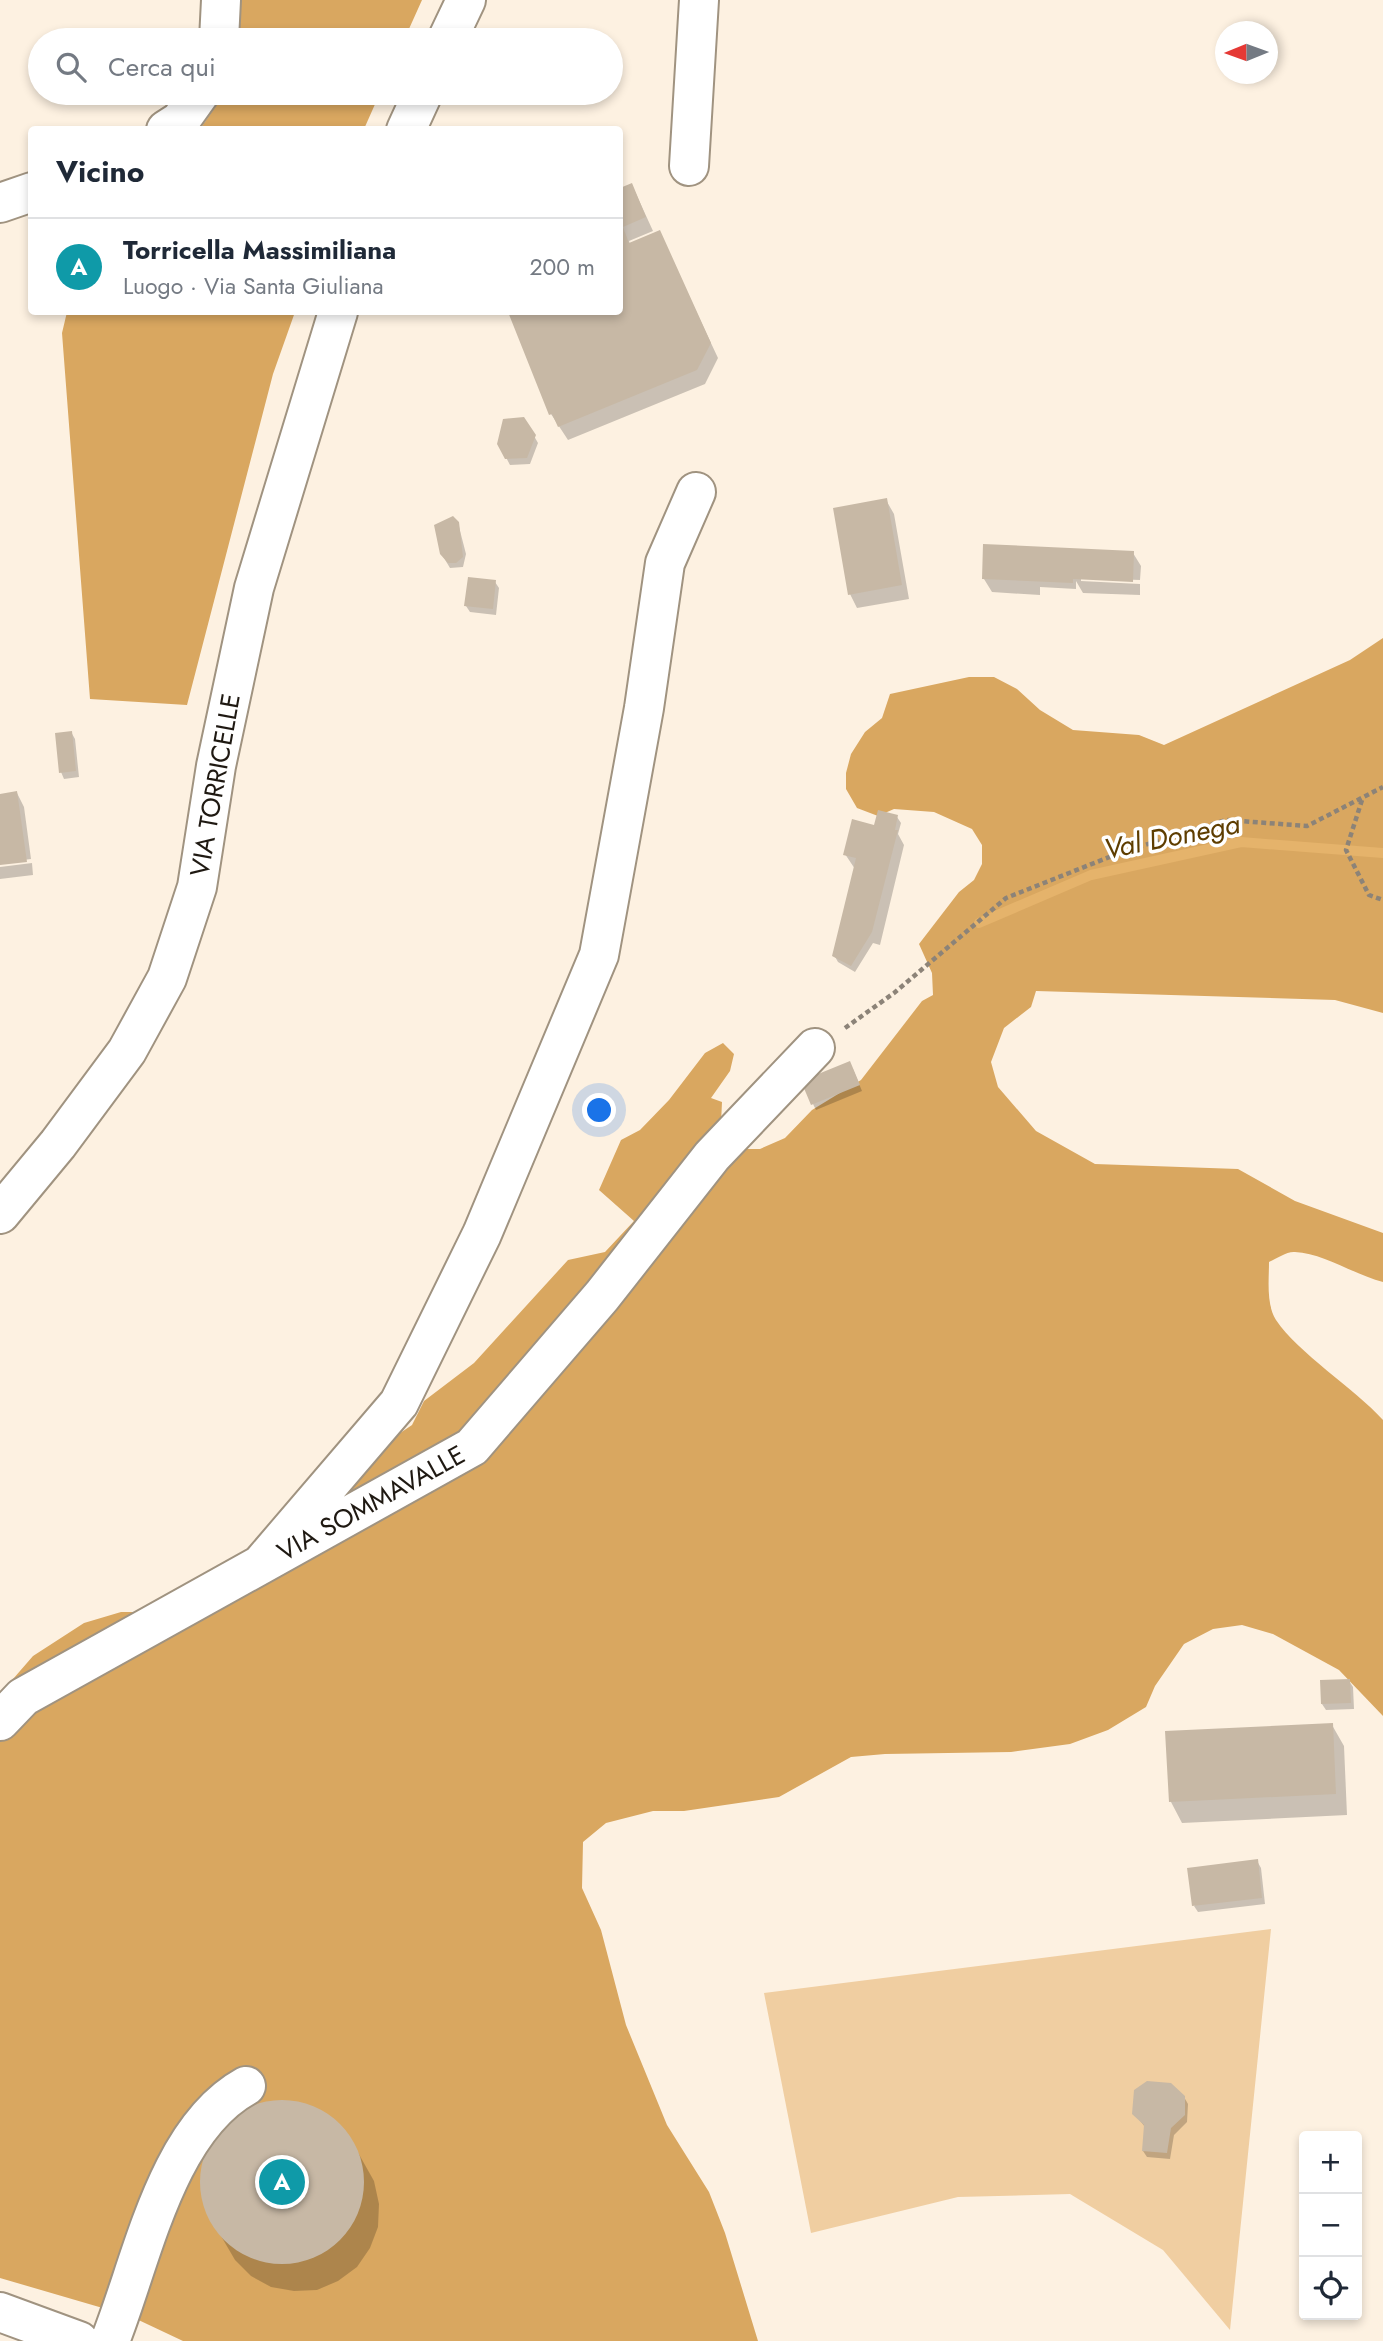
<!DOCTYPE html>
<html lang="it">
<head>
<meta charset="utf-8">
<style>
  :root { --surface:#fff; --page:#f2f2f3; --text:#1f2937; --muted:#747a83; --line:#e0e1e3; --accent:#d93025 }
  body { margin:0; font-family:Jost,sans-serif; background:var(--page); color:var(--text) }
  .controls { position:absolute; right:21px; bottom:21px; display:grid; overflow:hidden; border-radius:7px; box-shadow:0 4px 10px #0003 }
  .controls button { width:63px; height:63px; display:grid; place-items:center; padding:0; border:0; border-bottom:2px solid var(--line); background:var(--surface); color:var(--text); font:35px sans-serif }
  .compass { position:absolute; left:1215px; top:21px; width:63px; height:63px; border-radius:50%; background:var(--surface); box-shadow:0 4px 10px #0003; rotate:269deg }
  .you { position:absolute; left:600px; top:1111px; width:24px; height:24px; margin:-18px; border:5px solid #fff; border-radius:50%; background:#1a73e8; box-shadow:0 0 0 10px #1a73e833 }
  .badge { display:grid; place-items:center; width:46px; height:46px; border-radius:50%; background:var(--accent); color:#fff; font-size:23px; font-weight:700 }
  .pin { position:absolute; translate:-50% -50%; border:4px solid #fff; box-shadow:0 2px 7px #0006 }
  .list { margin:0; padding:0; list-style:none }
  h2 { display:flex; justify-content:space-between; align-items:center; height:91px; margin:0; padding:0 28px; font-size:30px }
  h2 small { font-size:23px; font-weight:400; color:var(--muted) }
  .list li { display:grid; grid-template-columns:46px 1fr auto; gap:21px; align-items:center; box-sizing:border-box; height:98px; padding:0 28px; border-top:2px solid var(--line) }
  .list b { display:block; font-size:26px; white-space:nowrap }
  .list p { margin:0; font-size:23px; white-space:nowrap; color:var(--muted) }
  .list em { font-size:23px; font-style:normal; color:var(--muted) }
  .icon { flex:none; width:38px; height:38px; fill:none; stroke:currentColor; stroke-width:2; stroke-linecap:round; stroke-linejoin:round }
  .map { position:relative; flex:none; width:1383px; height:2341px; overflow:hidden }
  .search { position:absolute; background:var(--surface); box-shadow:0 4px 10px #0003; left:28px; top:28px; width:595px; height:77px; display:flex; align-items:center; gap:18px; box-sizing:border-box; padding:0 24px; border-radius:38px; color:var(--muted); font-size:26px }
  .panel { position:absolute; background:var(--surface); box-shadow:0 4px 10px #0003; left:28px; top:126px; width:595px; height:189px; border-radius:7px }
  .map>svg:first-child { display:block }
  .green { fill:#f0cea1 }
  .forest { fill:#d9a760 }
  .shadow { fill:#0003 }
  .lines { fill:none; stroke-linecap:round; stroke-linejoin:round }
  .stream { stroke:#e5b36b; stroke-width:10 }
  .building { fill:#c7b8a5 }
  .minor-casing { stroke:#a09380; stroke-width:42 }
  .path { stroke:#8c8378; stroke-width:4.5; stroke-dasharray:5 3.5; stroke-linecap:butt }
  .minor { stroke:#fff; stroke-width:38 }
  .labels { text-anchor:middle; stroke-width:7; stroke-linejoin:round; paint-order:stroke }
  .street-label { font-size:26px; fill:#1f1912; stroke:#fff }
  .water-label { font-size:28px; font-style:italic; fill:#5e3d00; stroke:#fff }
</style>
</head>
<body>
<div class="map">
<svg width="1383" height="2341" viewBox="0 0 1383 2341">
  <rect width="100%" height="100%" fill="#fdf1e1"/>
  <path class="green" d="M1271,1929L1230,2330L1163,2250L1070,2194L958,2197L811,2233L764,1993Z"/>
  <path class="forest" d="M227,0H422L404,40H227Z
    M220,93H380L364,129H200L216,106Z
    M67,312H295L273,374L187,705L90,699L62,333Z
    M1383,638V1013L1335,1000L1036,991L1031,1007L1004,1028L991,1062L998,1087L1036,1131L1095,1164L1238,1169L1295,1201L1383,1233V1282C1355,1275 1323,1253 1295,1252C1287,1251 1276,1259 1269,1262C1269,1280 1266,1304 1276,1320C1298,1353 1354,1388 1383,1420V1716L1339,1670L1273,1634L1242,1625L1213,1629L1184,1644L1155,1686L1146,1707L1108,1730L1070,1744L1011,1752L885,1754L851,1757L779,1797L684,1811H653L606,1823L583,1842L582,1888L601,1930L626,2025L667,2125L709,2192L725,2233L758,2341H183L130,2316L0,2278V1694L33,1656L84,1623L121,1612H166L187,1604L313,1500L363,1475L375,1450L412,1425L424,1401L474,1363L568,1260L605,1252L634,1221L599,1190L621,1140L640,1130L669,1100L705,1053L723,1043L734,1054L730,1071L711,1098L722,1102L721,1123L738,1149H760L785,1138L812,1110L861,1080L922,1001L933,995L932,973L919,944L959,892L974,880L982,864V845L972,829L934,812L894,809L878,816L857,808L846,789V773L851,754L865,732L882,718L890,694L969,677H994L1017,689L1040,710L1073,730L1139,735L1164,745L1350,660Z"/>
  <path class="shadow" d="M632,185L653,231L629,241L630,244L659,232L718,358L705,384L568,440L551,414L510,312H620V190Z
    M534,436L538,443L530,464L510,465L499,444Z
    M886,500L894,514L909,599L857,608L850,594Z
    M458,523L466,554L463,567L450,568L441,553Z
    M1133,553L1141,566L1140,580L1081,578V581L1140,584V595L1083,593L1076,581V589L1040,587V595L992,592L984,579Z
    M495,582L499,588L496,615L470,612L466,606Z
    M71,732L75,739L79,777L64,779L61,772Z
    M17,793L24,807L31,859L0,863V795Z
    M897,817L901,823L898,834L904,845L880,945L873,943L855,972L838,962L834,955L855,869L845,854Z
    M32,863L33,875L0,879V867Z
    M853,1069L862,1091L816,1110L813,1104Z
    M1349,1681L1353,1687L1354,1709L1326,1710L1322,1704Z
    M1332,1725L1344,1746L1347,1815L1182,1823L1171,1802L1167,1733Z
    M1257,1861L1261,1868L1265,1904L1198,1912L1194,1906Z
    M1184,2097L1188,2104L1187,2122L1174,2135L1170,2159L1147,2157L1143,2151L1145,2127L1134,2113Z
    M287,2101L310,2106L330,2117L347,2133L374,2181L379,2204L378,2227L370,2248L357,2267L338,2281L317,2290L294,2291L271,2287L251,2276L235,2260L207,2212L202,2189L203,2166L211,2145L225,2126L242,2112L264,2103Z"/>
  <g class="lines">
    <path class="stream" d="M979,923L1091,875L1241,842L1383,853"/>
  </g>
  <path class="building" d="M632,183L646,217L623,227L629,243L660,230L711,343L697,370L558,427L552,414L549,415L508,312H620V188Z
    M524,417L536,435L527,458L505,459L497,444L503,419Z
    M887,498L902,585L848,595L833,508Z
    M453,516L459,522L463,557L456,563H448L440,554L434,525Z
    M983,544L1134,551L1133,582L1073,579V583L982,579Z
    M468,577L496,580L493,609L464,606Z
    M72,731L76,771L59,773L55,733Z
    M17,791L27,862L0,865V794Z
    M878,810L898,815L895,830H898L872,932L851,966L832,956L856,858L843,855L852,819L874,825Z
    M850,1061L860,1085L811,1105L801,1081Z
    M1350,1679L1351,1703L1321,1704L1320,1680Z
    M1333,1723L1336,1794L1169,1802L1165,1731Z
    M1258,1859L1262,1898L1192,1906L1187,1868Z
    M1147,2081L1171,2083L1185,2096V2115L1171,2128L1167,2153L1142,2151L1144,2125L1132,2114L1134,2090Z
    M200 2182a82 82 0 1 1 164 0a82 82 0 1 1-164 0Z"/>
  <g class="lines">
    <g class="minor-casing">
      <path id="minor" d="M219,40L221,0
        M447,40L466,0
        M166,130L180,121L200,93
        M406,130L423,93
        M689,166L699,0
        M0,203L32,192
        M0,1214L58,1144L127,1051L167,978L197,887L216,766L254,588L338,312
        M262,1563L399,1403L482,1234L599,955L644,708L665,563L696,492
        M0,1721L23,1697L472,1447L602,1296L712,1156L815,1048
        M0,2312L79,2341
        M110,2341C142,2261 166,2130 246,2086"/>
    </g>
    <path class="path" d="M1362,800L1346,850L1369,895L1383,900
      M845,1028L894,993L1006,898L1122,852L1226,820L1307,826L1383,787"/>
    <use href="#minor" class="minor"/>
  </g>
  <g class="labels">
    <g class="street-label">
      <text transform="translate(215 785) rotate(-80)" y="9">VIA TORRICELLE</text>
      <text transform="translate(371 1503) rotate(-29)" y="9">VIA SOMMAVALLE</text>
    </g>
    <g class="water-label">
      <text transform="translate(1172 836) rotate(-11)" y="10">Val Donega</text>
    </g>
  </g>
</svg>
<div class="controls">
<button>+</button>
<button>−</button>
<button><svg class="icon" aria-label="locate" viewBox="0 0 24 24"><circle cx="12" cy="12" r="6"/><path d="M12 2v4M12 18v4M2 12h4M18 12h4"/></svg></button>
</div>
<svg class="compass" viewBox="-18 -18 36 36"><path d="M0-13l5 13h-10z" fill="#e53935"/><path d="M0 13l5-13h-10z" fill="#747a83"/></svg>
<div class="you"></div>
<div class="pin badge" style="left:282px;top:2182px;background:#0f9aa8">A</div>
<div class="search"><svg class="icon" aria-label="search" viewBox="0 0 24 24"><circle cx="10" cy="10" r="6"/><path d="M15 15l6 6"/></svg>Cerca qui</div>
<section class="panel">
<h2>Vicino<small></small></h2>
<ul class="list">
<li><span class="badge" style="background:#0f9aa8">A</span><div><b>Torricella Massimiliana</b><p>Luogo · Via Santa Giuliana</p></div><em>200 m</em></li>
</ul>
</section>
</div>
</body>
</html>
